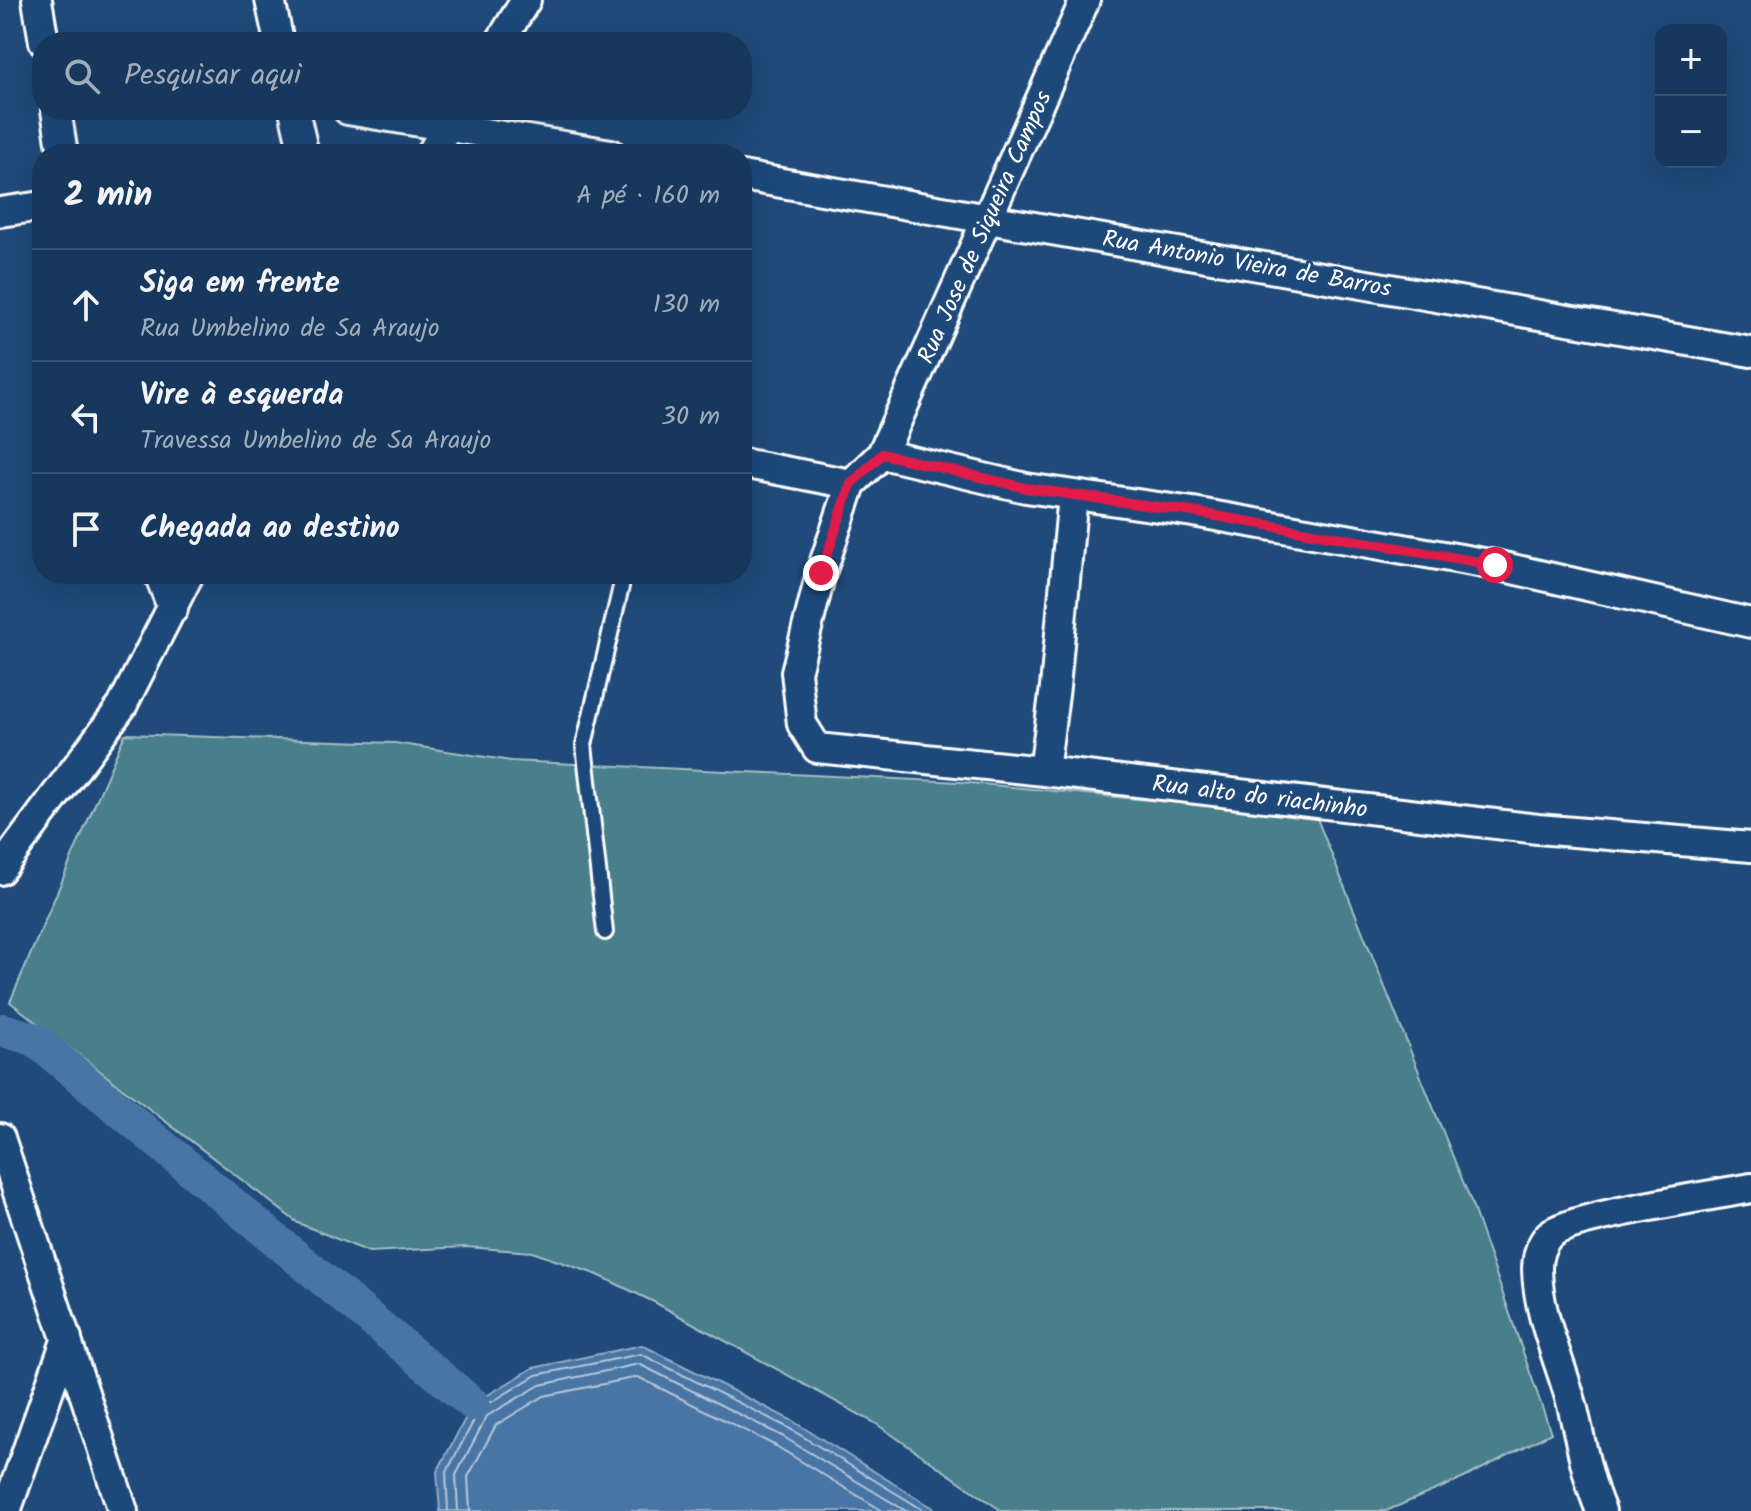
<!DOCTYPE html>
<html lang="pt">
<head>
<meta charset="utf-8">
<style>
  :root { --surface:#17385c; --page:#203f62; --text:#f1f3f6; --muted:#9eacbb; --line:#365272 }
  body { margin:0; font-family:Kalam,sans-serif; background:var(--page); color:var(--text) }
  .controls { position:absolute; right:24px; top:24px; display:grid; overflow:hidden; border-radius:16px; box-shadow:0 8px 32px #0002 }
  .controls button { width:72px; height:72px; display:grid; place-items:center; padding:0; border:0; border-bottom:2px solid var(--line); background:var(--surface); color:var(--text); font:40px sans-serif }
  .stop { position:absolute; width:24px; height:24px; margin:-18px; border:6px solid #e11d48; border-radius:50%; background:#fff }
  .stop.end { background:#e11d48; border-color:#fff; box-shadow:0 2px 8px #0008 }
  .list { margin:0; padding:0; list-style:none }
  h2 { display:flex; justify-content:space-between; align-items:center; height:104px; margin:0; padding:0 32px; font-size:34px }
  h2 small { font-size:26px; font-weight:400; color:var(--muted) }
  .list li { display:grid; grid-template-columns:52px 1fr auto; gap:24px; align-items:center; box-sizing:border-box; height:112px; padding:0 32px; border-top:2px solid var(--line) }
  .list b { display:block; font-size:30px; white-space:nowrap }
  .list p { margin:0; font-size:26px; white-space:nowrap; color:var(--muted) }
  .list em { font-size:26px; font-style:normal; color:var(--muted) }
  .icon { flex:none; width:44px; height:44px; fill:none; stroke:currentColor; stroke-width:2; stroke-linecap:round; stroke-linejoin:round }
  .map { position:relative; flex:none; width:1751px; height:1511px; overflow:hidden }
  .search { position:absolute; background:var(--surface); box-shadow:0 8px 32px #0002; left:32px; top:32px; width:720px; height:88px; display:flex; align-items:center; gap:20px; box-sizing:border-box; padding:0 28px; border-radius:32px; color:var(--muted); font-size:30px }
  .panel { position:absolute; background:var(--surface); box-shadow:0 8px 32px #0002; left:32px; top:144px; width:720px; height:440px; border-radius:32px }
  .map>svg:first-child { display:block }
  .green { fill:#4a7e8b; stroke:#a4bec5; stroke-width:2 }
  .water { fill:#4975a4; stroke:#92acc8; stroke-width:2 }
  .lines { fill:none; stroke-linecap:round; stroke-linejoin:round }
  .shore { stroke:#b6c8db; stroke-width:2 }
  .canal { stroke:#4975a4; stroke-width:34 }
  .lane-casing { stroke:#fff; stroke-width:20 }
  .street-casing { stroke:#fff; stroke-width:34 }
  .lane { stroke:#1f4a7a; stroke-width:14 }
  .street { stroke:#1f4a7a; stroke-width:28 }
  .route { stroke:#e11d48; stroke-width:10 }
  .labels { text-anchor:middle; stroke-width:6; stroke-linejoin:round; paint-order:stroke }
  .street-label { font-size:24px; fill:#fff; stroke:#1f4a7a }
</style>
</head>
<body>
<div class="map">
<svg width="1751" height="1511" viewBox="0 0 1751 1511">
  <rect width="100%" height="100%" fill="#1f4a7a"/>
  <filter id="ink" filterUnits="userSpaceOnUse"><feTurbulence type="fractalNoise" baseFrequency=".0125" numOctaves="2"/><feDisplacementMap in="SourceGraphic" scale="16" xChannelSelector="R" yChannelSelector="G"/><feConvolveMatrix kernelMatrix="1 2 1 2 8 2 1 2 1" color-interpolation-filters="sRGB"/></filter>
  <g filter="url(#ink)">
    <path class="green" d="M125,734L395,743L511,761L960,782L1316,816L1470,1199L1551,1433L1464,1478L1386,1511H1002L875,1423L654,1302L598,1275L532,1252L466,1247L369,1252L298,1223L10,1002Z"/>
    <path class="water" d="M642,1345L791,1420L938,1511H440L437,1472L473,1404L533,1368Z"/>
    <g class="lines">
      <path class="shore" d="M448,1511L446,1473L480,1409L536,1375L641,1354L787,1427L925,1511
        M458,1511L456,1475L487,1416L540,1385L639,1364L782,1436L906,1511
        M470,1511L468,1477L496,1425L544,1396L638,1377L776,1446L883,1511"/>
      <path class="canal" d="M3,1030L34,1039L473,1404"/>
      <g class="lane-casing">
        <path id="lane" d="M605,932L584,745L624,574"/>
      </g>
      <g class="street-casing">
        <path id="street" d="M37,0L44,42
          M270,0L279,42
          M500,42L526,0
          M56,110L63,154
          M294,110L304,154
          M348,110L611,154
          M431,154L455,114
          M742,176L1751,352
          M0,212L42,206
          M882,454L1026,488L1193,512L1495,565L1751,623
          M742,463L851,484
          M1073,495L1055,687L1044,771L1538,829L1751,847
          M159,574L173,609
          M1044,771L817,748L802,724L796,672L821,573L851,484L882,454L1085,0
          M0,870L122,706L189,574
          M0,1138L123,1511
          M6,1511L67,1338
          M1601,1511C1586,1476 1581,1441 1572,1405C1560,1360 1538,1316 1537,1269C1537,1257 1541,1244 1549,1235C1569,1216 1716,1195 1751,1188"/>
      </g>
      <use href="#lane" class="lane"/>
      <use href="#street" class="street"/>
    </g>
  </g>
  <g class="lines" filter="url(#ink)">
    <path class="route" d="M821,573L851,484L882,454L1026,488L1193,512L1495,565"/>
  </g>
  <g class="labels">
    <g class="street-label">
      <text transform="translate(984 227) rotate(-66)" y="8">Rua Jose de Siqueira Campos</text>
      <text transform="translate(1247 263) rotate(10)" y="8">Rua Antonio Vieira de Barros</text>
      <text transform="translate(1260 796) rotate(7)" y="8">Rua alto do riachinho</text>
    </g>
  </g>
</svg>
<div class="controls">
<button>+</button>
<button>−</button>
</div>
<div class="stop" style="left:1495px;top:565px"></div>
<div class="stop end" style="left:821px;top:573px"></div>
<div class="search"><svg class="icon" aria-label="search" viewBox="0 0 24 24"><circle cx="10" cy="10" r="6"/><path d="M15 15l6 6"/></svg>Pesquisar aqui</div>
<section class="panel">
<h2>2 min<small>A pé · 160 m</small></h2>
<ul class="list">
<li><svg class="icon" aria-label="ahead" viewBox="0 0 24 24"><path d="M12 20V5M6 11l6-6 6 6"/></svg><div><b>Siga em frente</b><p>Rua Umbelino de Sa Araujo</p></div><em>130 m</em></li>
<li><svg class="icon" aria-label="left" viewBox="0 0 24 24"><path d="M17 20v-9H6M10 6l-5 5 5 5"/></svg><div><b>Vire à esquerda</b><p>Travessa Umbelino de Sa Araujo</p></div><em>30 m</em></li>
<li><svg class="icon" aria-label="arrive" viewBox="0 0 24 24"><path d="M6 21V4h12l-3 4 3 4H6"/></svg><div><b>Chegada ao destino</b></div></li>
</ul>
</section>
</div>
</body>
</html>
